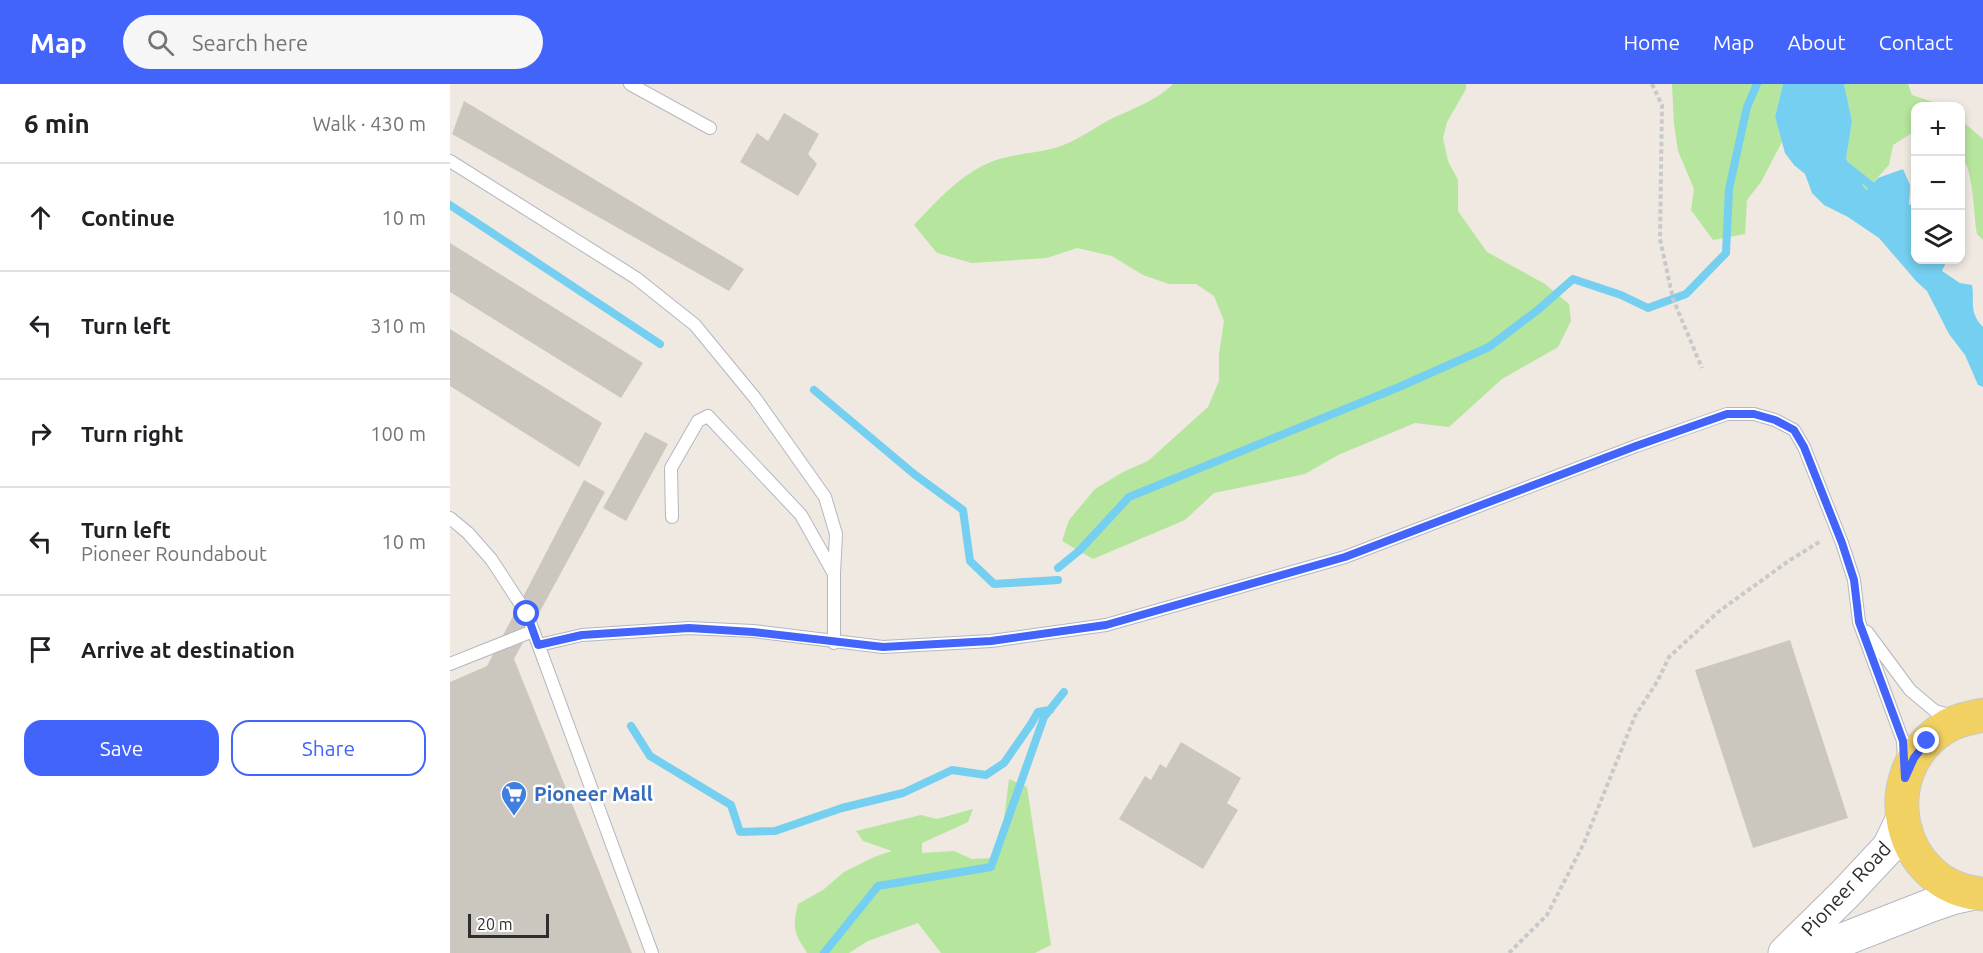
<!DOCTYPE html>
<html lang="en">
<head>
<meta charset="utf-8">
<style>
  :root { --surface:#fff; --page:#f6f6f6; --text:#202124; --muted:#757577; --line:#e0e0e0; --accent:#4264fb }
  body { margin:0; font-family:Ubuntu,sans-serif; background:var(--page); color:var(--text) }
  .controls { position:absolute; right:18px; top:18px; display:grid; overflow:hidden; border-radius:12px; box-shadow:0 3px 9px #0003 }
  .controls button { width:54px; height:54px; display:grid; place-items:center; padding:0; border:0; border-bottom:2px solid var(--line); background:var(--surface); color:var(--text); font:30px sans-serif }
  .scale { position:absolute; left:18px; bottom:15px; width:81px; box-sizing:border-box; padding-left:6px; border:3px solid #2e2e2e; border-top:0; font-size:16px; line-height:21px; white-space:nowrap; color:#2e2e2e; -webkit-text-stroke:4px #fff; paint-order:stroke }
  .stop { position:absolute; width:18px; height:18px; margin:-14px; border:4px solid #4264fb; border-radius:50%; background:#fff }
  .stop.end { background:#4264fb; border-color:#fff; box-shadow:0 2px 6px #0008 }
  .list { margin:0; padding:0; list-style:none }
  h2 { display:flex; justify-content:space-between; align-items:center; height:78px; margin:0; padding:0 24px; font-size:26px }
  h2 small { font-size:20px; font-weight:400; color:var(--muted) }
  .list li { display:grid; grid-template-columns:39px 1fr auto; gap:18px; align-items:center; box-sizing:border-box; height:108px; padding:0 24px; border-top:2px solid var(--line) }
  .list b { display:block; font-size:22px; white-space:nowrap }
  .list p { margin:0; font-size:20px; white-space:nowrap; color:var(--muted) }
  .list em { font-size:20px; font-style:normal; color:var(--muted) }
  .actions { display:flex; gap:12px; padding:18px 24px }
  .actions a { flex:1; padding:14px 0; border:2px solid var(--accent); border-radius:18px; text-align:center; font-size:21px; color:var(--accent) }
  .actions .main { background:var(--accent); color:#fff }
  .icon { flex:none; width:33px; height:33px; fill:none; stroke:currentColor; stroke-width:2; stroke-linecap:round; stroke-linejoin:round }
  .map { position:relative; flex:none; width:1533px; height:869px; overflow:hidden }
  header { display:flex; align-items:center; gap:36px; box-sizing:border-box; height:84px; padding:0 30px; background:var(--accent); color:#fff }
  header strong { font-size:28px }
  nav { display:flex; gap:33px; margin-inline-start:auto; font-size:21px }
  .search { width:420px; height:54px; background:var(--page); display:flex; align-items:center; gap:15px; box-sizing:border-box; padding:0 21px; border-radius:33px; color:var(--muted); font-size:22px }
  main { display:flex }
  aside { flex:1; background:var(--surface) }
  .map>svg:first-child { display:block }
  .green { fill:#b6e59e }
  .water { fill:#75cff0 }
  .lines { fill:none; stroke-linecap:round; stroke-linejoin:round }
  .stream { stroke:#75cff0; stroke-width:8 }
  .building { fill:#cbc7bf }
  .service-casing { stroke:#b4b7c1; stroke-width:14 }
  .secondary-casing { stroke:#b4b7c1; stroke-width:35 }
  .primary-casing { stroke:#c9c9c9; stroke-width:35 }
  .path { stroke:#c9c9c9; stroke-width:4; stroke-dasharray:4.5 3; stroke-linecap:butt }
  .service { stroke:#fff; stroke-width:12 }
  .secondary { stroke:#fff; stroke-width:33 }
  .primary { stroke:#f2d163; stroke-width:33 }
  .route { stroke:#4264fb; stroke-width:8 }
  .labels { text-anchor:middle; stroke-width:5; stroke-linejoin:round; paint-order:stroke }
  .shop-label { font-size:20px; font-weight:bold; fill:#366cbe; stroke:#fff; text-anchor:start }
  .street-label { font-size:20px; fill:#2e2e2e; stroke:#fff }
</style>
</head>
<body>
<header>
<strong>Map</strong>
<div class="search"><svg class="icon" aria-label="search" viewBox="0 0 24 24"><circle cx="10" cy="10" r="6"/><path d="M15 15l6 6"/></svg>Search here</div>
<nav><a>Home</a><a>Map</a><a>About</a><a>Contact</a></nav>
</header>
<main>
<aside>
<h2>6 min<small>Walk · 430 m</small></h2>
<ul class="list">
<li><svg class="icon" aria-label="ahead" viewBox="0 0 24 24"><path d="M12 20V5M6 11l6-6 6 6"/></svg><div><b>Continue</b></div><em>10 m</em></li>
<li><svg class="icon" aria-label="left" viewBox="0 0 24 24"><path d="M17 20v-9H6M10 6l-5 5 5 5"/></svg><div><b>Turn left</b></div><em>310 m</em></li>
<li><svg class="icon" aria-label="right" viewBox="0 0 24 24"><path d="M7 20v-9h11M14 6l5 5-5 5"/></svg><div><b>Turn right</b></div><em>100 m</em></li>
<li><svg class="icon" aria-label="left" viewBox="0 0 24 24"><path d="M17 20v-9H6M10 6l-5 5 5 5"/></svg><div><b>Turn left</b><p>Pioneer Roundabout</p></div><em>10 m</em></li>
<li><svg class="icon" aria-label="arrive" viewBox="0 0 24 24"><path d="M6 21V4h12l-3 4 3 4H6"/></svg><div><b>Arrive at destination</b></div></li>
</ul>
<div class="actions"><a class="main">Save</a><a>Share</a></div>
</aside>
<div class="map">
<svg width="1533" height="869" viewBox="0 0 1533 869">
  <rect width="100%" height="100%" fill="#efe9e1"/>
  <path class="green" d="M723,0H1016V5L997,38L993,54L998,77L1008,96V127L1037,168L1095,200L1119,220L1121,237L1108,263L1052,295L999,343L965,339L888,371L855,390L764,409L735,436L643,475L612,457L619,436L645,405L673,388L698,377L758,323L769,297V270L774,237L764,212L746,200H719L693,191L662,172L627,164L597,174L522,179L487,169L464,141C488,116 512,88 546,76C565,70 586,69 605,64C625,58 641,46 659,36C681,25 705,18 723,0Z
    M1222,0H1333L1325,33L1332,58L1311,98L1297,116L1295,150L1263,156L1241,126L1244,105L1228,67L1224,40Z
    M1394,0H1458L1462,11L1486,19L1491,22H1466L1465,49H1462L1443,61L1439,81L1416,106L1396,75L1402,37Z
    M1511,36L1533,55V156L1527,150C1523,129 1524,86 1511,72Z
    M559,695L577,703L601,861L585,869H491L468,839L418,857L399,869H357C344,849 342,843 348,820L373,806L394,788L424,773L442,767L413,757L406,747L471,731L487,735L523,725L518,738L472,759V769L504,767L522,775L543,774L552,751Z"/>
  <path class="water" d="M1333,0H1394L1402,37L1396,75L1416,106L1428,94L1453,85L1460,101L1459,121L1465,119L1466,176H1497L1492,187L1510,199L1522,201C1525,219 1518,227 1533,243V303L1528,301L1515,271L1499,250L1477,207L1467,198L1429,154L1398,133L1374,121L1362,109L1355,90L1344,81L1335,69L1332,58L1325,33Z"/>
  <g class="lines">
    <path class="stream" d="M1398,83L1428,107
      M0,121L210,260
      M364,306L464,390L513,426L520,477L544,500L608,496
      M608,484L630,466L679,413L949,303L1039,263L1089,225L1123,195L1171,211L1198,224L1236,210L1276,169L1279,105L1297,23L1307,0
      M181,642L200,672L281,721L290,748L325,747L392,724L453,709L502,686L536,691L554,679L581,640L588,628L600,626
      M374,869L428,802L541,783L594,633L614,608"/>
  </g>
  <path class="building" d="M14,17L294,185L279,207L2,50Z
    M334,29L369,50L358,70L367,80L348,112L290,78L307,49L318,57Z
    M0,159L193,279L171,314L0,208Z
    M0,245L152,339L129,383L0,302Z
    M195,348L218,360L176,437L153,424Z
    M134,396L155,408L64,575L182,869H0V598L37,582Z
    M1340,556L1398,734L1303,764L1245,586Z
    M731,658L791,694L777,719L788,726L753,785L669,735L695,692L701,696L710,680L716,684Z"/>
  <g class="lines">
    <g class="service-casing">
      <path id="service" d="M180,0L260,44
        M0,77L186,194L245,241L305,314L375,413L386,450L384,489V559
        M222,433L221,384L248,337L258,332L351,431L383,488
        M0,434L18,449L41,475L77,530L202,869
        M1417,548L1460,606L1485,627L1503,632
        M89,561L132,551L239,544L303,547L433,563L541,557L656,541L895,473L1186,362L1277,330H1304L1325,336L1344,346L1354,363L1392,459L1404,496L1409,538L1453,657L1454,677
        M0,580L83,547"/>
    </g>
    <g class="secondary-casing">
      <path id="secondary" d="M1335,869L1395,810L1439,763L1452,736
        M1359,869L1479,822L1502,814L1524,809"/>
    </g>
    <g class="primary-casing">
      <path id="primary" d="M1533,631C1520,634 1506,636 1494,644C1422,689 1447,804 1533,810"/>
    </g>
    <path class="path" d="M1202,0L1212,21L1210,155L1223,215L1252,284
      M1059,869L1097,831L1134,759L1185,632L1207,598L1219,573L1268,528L1340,476L1371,457"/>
    <use href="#service" class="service"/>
    <use href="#secondary" class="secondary"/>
    <use href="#primary" class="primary"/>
  </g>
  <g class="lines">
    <path class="route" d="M77,530L88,561L132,551L239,544L303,548L433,563L541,557L656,541L895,473L1186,362L1277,330H1304L1325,336L1344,346L1354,363L1392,459L1404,496L1409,538L1453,657L1455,694L1464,674L1477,657"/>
  </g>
  <defs>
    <g id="supermarket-pin" transform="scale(1.35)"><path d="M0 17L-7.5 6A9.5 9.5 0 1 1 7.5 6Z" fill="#3f7fe0" stroke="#fff"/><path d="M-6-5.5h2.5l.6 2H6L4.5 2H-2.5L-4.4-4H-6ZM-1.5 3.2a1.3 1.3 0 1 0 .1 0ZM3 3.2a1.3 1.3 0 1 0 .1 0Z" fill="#fff"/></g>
  </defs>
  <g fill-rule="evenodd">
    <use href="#supermarket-pin" x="64" y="710"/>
  </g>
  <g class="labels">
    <g class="shop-label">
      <text x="84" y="717">Pioneer Mall</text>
    </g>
    <g class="street-label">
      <text transform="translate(1396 805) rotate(-47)" y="7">Pioneer Road</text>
    </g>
  </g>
</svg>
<div class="controls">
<button>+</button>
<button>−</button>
<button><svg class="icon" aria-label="layers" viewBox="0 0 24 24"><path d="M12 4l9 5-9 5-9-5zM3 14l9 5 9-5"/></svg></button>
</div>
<div class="scale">20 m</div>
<div class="stop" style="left:77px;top:530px"></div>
<div class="stop end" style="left:1477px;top:657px"></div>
</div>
</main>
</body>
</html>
